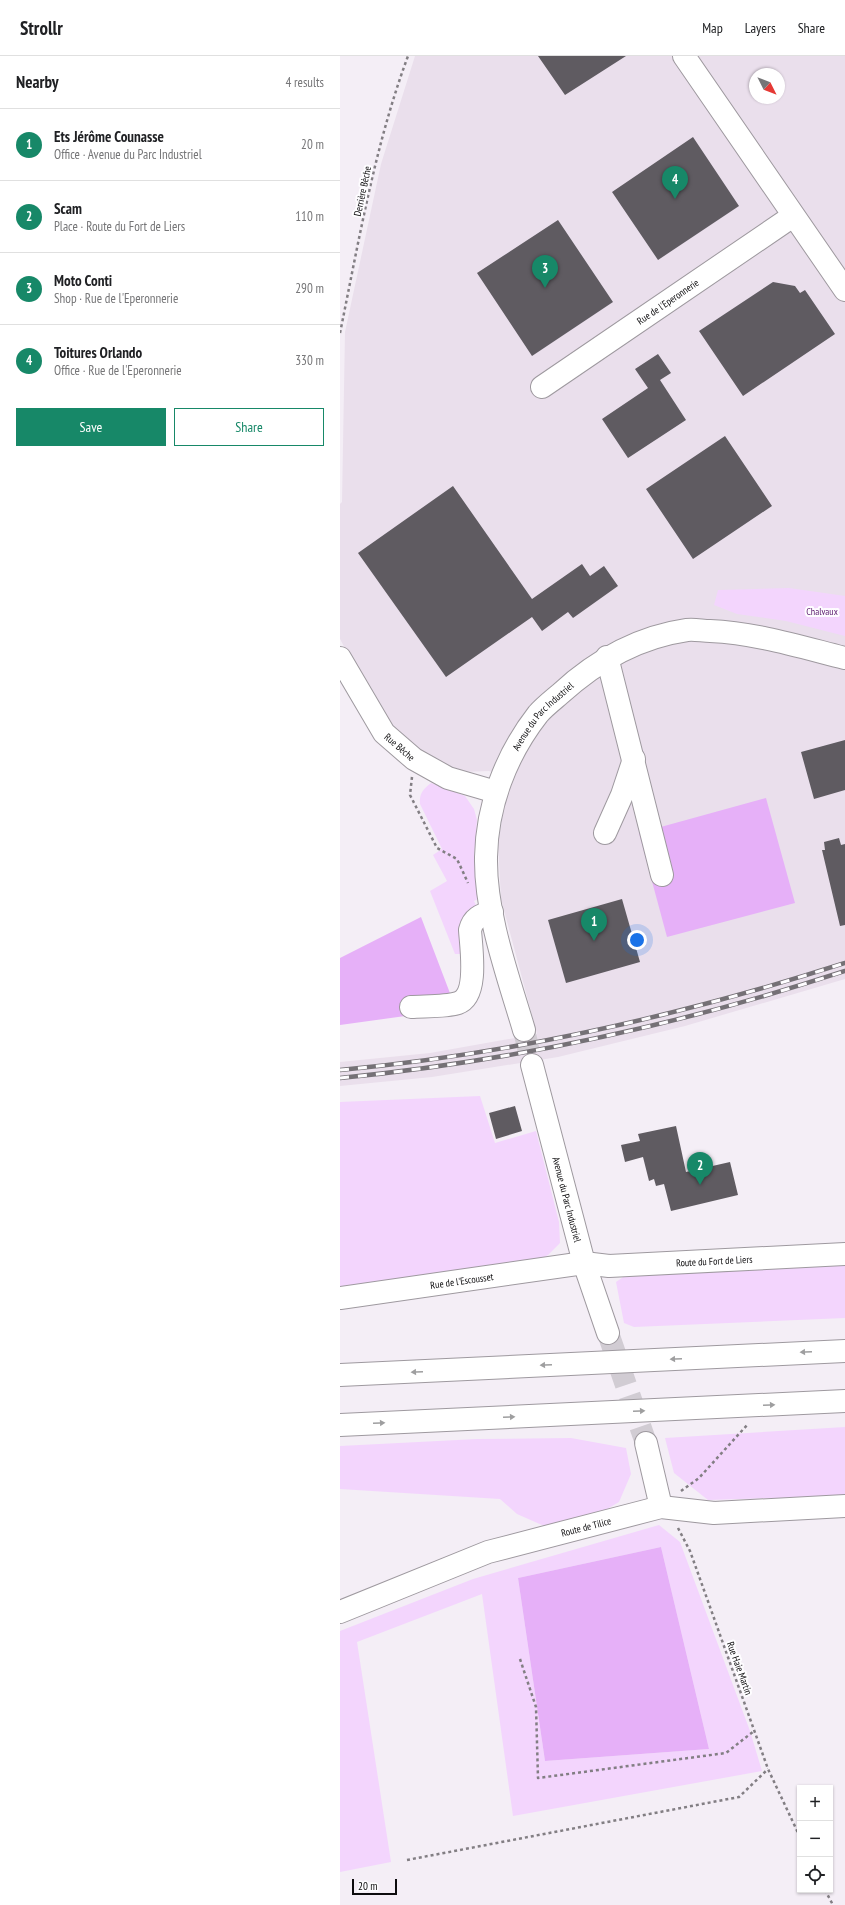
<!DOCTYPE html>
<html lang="en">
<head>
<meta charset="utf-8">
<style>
  :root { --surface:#fff; --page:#f6f6f6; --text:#202124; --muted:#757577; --line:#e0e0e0; --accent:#178868 }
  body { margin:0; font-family:"PT Sans Narrow",sans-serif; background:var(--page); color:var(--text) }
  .controls { position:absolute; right:12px; bottom:12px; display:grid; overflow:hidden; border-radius:0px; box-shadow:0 1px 3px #0004 }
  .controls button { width:36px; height:36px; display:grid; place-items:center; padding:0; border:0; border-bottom:1px solid var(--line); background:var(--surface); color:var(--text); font:20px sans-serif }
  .compass { position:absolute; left:409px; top:12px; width:36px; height:36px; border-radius:50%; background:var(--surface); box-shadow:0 1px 3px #0004; rotate:132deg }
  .scale { position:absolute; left:12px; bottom:10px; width:45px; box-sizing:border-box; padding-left:4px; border:2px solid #0d0c0e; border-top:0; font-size:11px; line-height:14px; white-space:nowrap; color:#0d0c0e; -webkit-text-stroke:3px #fefdff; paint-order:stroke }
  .you { position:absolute; left:297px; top:884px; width:14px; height:14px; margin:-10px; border:3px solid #fff; border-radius:50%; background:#1a73e8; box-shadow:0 0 0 6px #1a73e833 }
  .badge { display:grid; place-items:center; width:26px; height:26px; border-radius:50%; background:var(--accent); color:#fff; font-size:13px; font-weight:700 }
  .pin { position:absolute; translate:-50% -33px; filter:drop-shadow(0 1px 2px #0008) }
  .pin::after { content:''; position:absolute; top:21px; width:14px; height:12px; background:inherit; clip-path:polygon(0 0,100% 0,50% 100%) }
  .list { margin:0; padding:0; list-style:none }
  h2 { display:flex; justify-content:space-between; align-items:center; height:52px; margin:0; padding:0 16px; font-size:17px }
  h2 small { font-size:13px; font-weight:400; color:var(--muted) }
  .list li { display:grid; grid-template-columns:26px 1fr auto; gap:12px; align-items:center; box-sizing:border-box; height:72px; padding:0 16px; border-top:1px solid var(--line) }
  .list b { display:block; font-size:15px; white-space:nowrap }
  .list p { margin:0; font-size:13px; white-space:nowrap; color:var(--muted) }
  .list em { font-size:13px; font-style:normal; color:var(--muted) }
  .actions { display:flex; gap:8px; padding:12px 16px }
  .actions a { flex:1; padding:9px 0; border:1px solid var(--accent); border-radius:0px; text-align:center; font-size:14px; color:var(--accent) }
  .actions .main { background:var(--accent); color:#fff }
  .icon { flex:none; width:22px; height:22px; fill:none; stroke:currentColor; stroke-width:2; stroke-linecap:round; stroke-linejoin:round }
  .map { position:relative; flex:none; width:505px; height:1849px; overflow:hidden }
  header { display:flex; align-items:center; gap:24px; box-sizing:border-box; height:56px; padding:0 20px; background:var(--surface); border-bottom:1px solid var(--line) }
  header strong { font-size:19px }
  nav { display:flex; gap:22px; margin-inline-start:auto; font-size:14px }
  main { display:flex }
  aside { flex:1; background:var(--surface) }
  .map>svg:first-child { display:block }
  .built { fill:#eadfec; fill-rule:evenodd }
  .green { fill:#f3d5fd; fill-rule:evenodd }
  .water { fill:#e6b0f8 }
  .building { fill:#5f5b61 }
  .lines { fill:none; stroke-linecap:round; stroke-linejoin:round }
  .minor-tunnel { stroke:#d1ccd3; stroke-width:22; stroke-dasharray:22 11; stroke-linecap:butt }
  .minor-casing { stroke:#9e999f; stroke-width:24 }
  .path { stroke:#827e83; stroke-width:2.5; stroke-dasharray:3 3; stroke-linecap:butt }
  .minor { stroke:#fff; stroke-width:22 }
  .rail-casing { stroke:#757176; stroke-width:4.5 }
  .rail { stroke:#fefdff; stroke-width:3; stroke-dasharray:9; stroke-linecap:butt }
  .oneway { fill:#9e9e9f }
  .labels { text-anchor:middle; stroke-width:4; stroke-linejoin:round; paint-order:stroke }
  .street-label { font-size:10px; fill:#0d0c0e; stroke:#fefdff }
  .park-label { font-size:10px; fill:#5b1b6e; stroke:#fefdff }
</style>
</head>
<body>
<header>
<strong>Strollr</strong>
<nav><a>Map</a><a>Layers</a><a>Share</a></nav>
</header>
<main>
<aside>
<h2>Nearby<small>4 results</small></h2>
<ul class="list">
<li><span class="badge">1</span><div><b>Ets Jérôme Counasse</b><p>Office · Avenue du Parc Industriel</p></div><em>20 m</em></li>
<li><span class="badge">2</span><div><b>Scam</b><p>Place · Route du Fort de Liers</p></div><em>110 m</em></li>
<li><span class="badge">3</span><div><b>Moto Conti</b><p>Shop · Rue de l'Eperonnerie</p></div><em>290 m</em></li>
<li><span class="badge">4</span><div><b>Toitures Orlando</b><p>Office · Rue de l'Eperonnerie</p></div><em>330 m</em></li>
</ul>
<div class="actions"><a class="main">Save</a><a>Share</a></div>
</aside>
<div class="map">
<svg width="505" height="1849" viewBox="0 0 505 1849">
  <rect width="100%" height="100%" fill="#f4eef6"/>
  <path class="built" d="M75,0H505V923L345,970L218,1001L92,1021L0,1030V1006L90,997L197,978L161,843L158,787L164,751L171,722L149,715L123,716L84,702L47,670L0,583V448L2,446L5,276L41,108ZM415,18H439V42H415Z"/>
  <path class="green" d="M449,532L505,540V580L446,565L397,558L374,549L378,534Z
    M91,727L125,740L134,753L137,764L134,800L138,843L134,845L139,855L126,898H115L90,835L107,825L93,799L102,793L80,748C79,738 83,733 91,727Z
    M140,1040L155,1087L196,1075L219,1166L220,1187L208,1199L195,1206L0,1234V1046Z
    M505,1208V1262L294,1271L284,1267L276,1226L289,1217Z
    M505,1371V1440L368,1444L334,1417L325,1382Z
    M231,1382L286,1392L291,1418L279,1446L250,1463L211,1473L177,1458L160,1443L0,1433V1390L137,1383Z
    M319,1469L340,1486L410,1675L422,1715L173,1760L142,1538L17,1586L51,1806L0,1816V1575L133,1523ZM321,1491L369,1693L205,1705L178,1522Z"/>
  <path class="water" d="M426,742L455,847L327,881L299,777Z
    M81,861L116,953L0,969V902Z
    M321,1491L369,1693L205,1705L178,1522Z"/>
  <path class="building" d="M198,0H286L225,39Z
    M353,81L399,150L318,204L272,136Z
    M218,164L273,246L192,300L137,217Z
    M433,226L455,230L460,237L465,234L495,278L403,340L359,275Z
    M318,298L331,317L320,324L346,364L288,402L262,363L308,332L295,313Z
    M385,380L432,450L353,503L306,433Z
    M113,430L192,543L242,508L250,520L264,510L278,530L233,562L228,556L202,575L192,561L106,621L18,497Z
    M505,684V734L474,743L461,696Z
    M499,782L501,789L505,788V869L500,870L482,794H485L484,786Z
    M282,843L300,906L226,927L208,864Z
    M175,1050L182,1075L156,1083L149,1057Z
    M336,1070L346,1116L390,1106L398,1139L331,1155L324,1128L316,1130L314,1123L309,1125L303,1101L285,1106L281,1089L300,1085L298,1078Z"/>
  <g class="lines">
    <path class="minor-tunnel" d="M184,974L192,1009
      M268,1277L306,1387"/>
    <g class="minor-casing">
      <g id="minor">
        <path d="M344,0L505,234"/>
        <path id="s1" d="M202,331L453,160"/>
        <path d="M267,601L322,819"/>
        <path id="s2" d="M0,602L44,677L74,703L108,722L156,736"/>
        <path d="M265,777L282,739L294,703"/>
        <path d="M71,951C84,950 106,951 118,947C139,940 131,891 130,874C133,862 140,859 152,856"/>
        <path id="s3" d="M184,974C168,920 145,858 146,801C147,749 166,699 198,658C204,651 213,644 220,638C256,605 298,581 347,574C354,573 363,575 370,575C416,577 461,591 505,602"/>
        <path id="s4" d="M192,1009L244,1207L268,1277"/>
        <path id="s5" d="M0,1242L244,1207L269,1210L505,1198"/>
        <path d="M0,1319L505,1295"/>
        <path d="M0,1369L505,1345"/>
        <path d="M306,1387L321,1451"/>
        <path id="s6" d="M0,1556L148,1496L321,1451L374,1457L505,1450"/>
      </g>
    </g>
    <path class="path" d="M0,277C19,184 35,89 68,0
      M72,721L70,739L97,792L117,803L128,827
      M341,1435L359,1422L408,1368
      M338,1472L350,1495L428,1713L460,1781
      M180,1603L196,1651L198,1722L386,1697L414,1675
      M67,1804L399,1741L428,1713
      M485,1834L493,1849"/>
    <use href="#minor" class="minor"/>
    <g class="rail-casing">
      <path id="rail" d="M0,1014C172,998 340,960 505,907
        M0,1022C173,1005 340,969 505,915"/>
    </g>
    <use href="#rail" class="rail"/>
  </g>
  <defs><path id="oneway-solid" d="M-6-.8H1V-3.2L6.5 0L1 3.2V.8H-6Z"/></defs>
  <g class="oneway">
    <use href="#oneway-solid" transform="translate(466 1296) rotate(177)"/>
    <use href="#oneway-solid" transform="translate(336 1303) rotate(177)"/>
    <use href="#oneway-solid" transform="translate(206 1309) rotate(177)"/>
    <use href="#oneway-solid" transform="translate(77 1316) rotate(177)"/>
    <use href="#oneway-solid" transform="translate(429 1349) rotate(-3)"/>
    <use href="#oneway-solid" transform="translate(299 1355) rotate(-3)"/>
    <use href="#oneway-solid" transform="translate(169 1361) rotate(-3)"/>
    <use href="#oneway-solid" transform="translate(39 1367) rotate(-3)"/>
  </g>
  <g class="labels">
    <g class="street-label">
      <text transform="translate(22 135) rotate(-78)" y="4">Derrière Bèche</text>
      <text dy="4" stroke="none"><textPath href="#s1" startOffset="152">Rue de l'Eperonnerie</textPath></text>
      <text dy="4" stroke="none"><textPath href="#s3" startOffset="334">Avenue du Parc Industriel</textPath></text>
      <text dy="4" stroke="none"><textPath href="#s2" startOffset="108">Rue Bêche</textPath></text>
      <text dy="4" stroke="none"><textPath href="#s4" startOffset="139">Avenue du Parc Industriel</textPath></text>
      <text dy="4" stroke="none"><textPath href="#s5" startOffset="377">Route du Fort de Liers</textPath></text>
      <text dy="4" stroke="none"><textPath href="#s5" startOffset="123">Rue de l'Escousset</textPath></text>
      <text dy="4" stroke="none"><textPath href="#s6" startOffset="261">Route de Tilice</textPath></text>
      <text transform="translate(400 1612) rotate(70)" y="4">Rue Haie Martin</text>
    </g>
    <g class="park-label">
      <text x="482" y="559">Chalvaux</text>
    </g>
  </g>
</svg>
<div class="controls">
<button>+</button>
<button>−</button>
<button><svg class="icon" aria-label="locate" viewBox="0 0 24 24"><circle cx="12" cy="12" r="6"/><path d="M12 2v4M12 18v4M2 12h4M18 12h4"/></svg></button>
</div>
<svg class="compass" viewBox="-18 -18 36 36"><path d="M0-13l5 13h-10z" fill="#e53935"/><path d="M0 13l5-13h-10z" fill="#757577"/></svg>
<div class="scale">20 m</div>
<div class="you"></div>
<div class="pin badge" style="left:254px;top:885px">1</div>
<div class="pin badge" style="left:360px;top:1129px">2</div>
<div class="pin badge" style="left:205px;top:232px">3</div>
<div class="pin badge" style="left:335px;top:143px">4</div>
</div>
</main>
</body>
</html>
